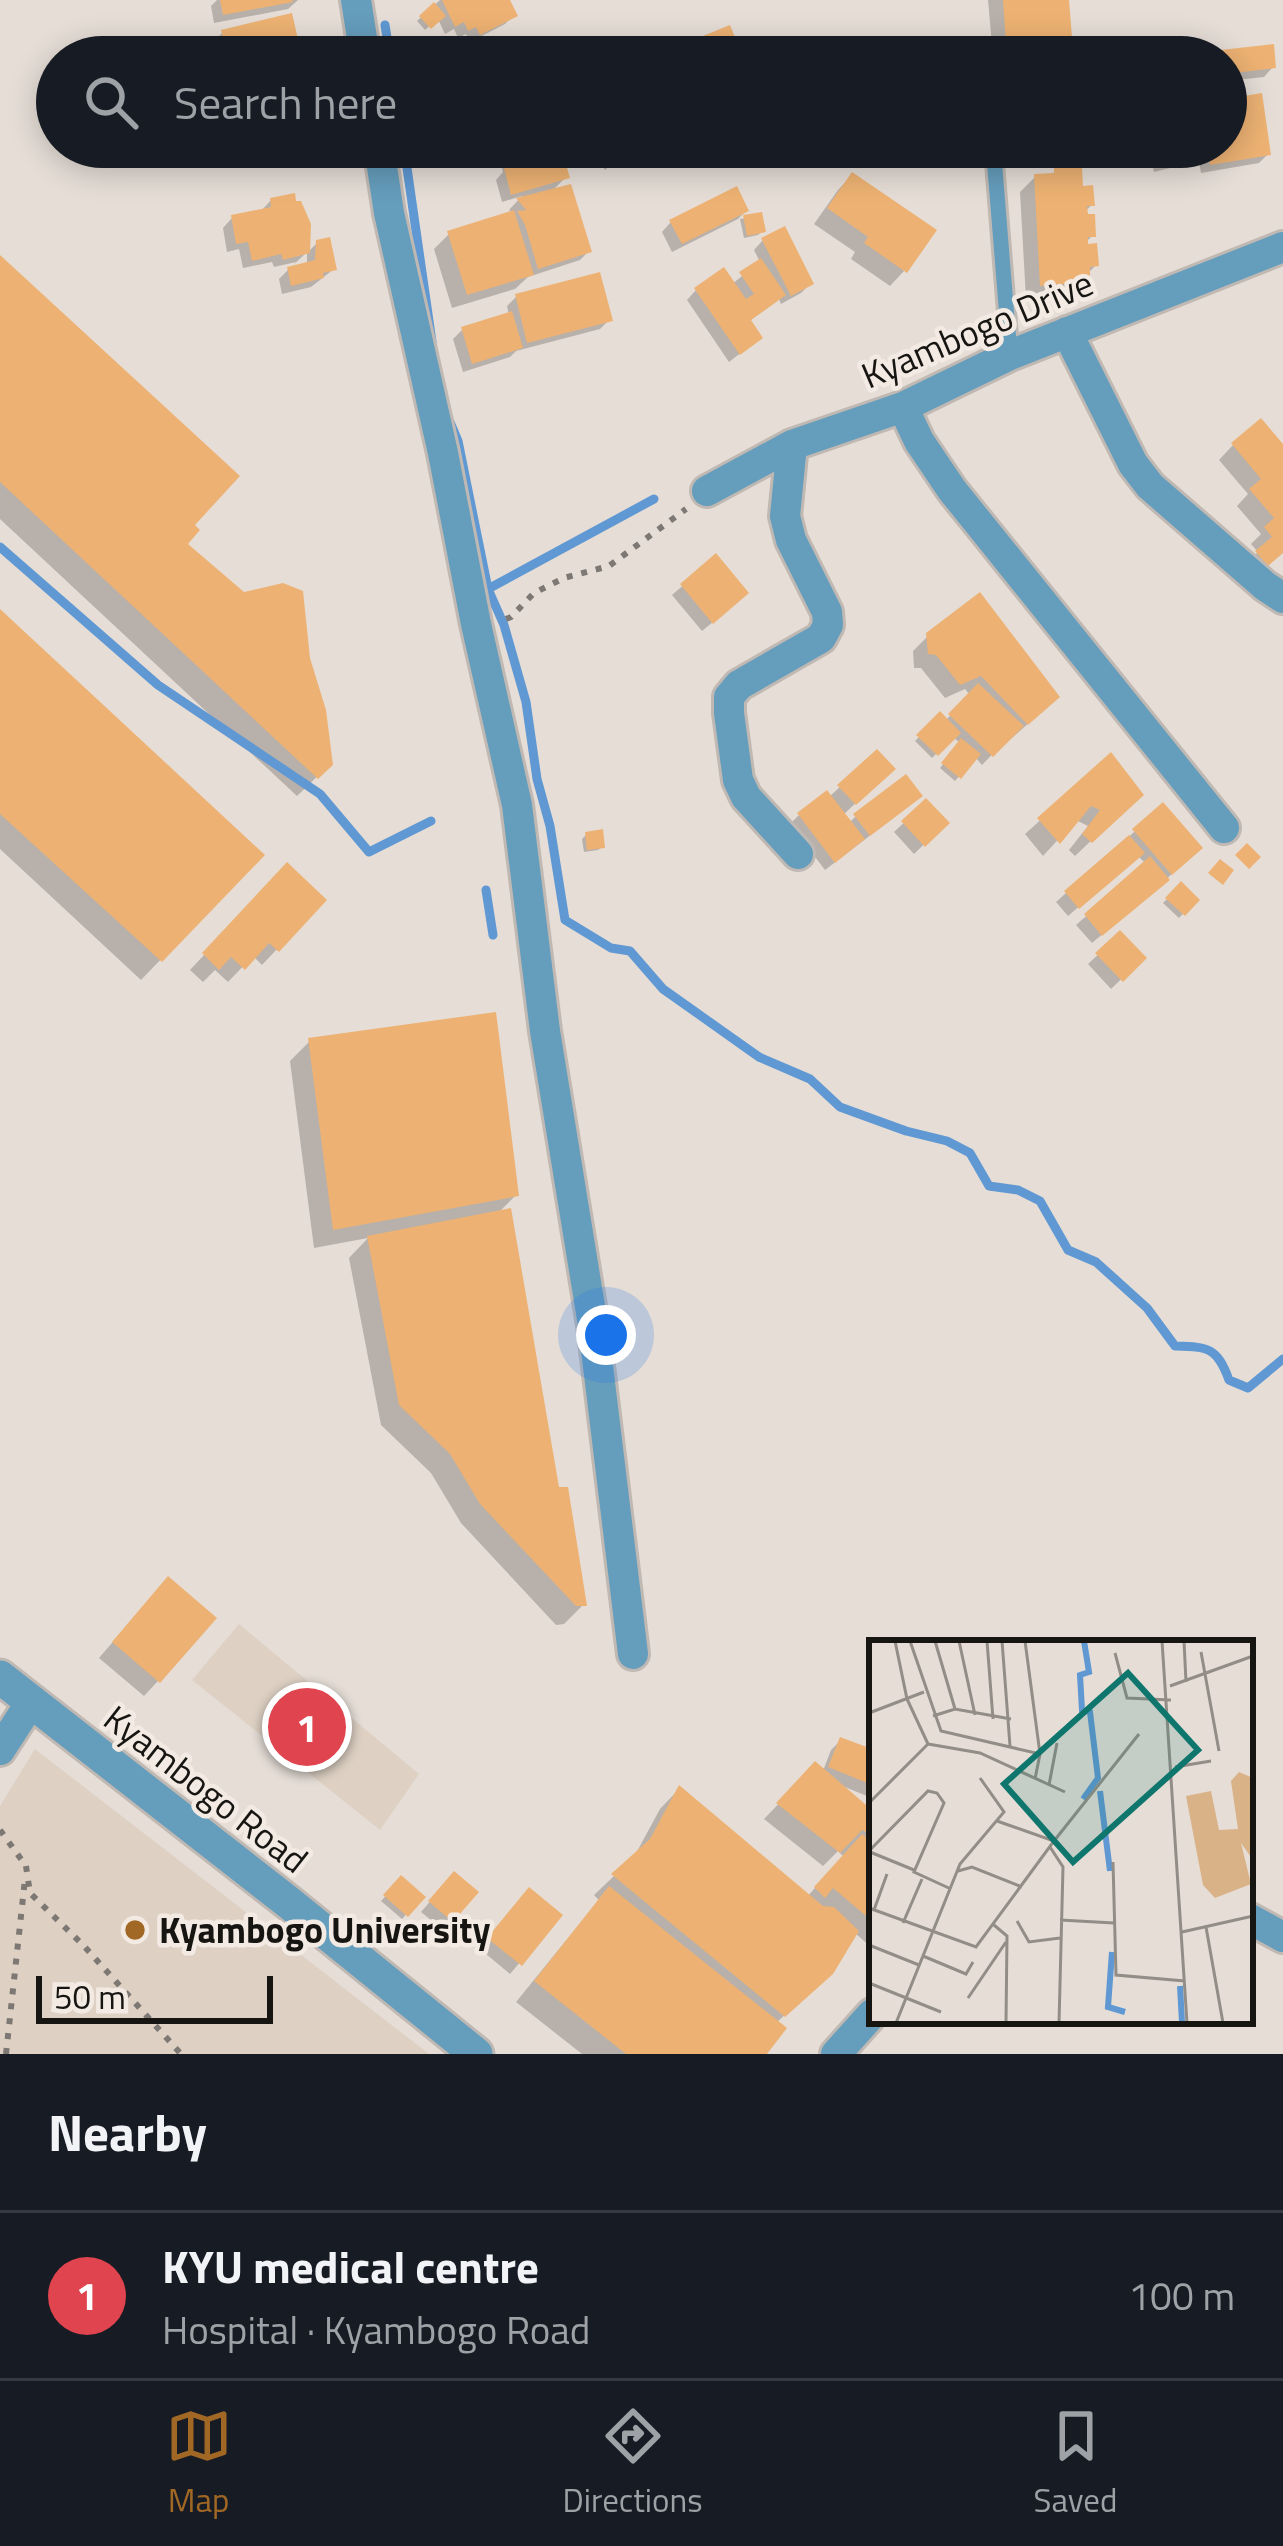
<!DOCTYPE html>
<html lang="en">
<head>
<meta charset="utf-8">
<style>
  :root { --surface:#171b24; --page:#242831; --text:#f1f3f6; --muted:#9ea1a6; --line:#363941; --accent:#a06725 }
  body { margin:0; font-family:"Titillium Web",sans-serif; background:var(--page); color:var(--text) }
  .scale { position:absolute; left:36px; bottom:30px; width:237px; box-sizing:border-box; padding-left:12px; border:6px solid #171512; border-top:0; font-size:33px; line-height:42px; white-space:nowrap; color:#171512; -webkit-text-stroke:9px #f2eae3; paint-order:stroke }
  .you { position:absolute; left:606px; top:1335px; width:42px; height:42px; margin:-30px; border:9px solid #fff; border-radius:50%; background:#1a73e8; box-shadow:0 0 0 18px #1a73e833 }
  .badge { display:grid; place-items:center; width:78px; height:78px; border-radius:50%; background:var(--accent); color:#fff; font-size:39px; font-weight:700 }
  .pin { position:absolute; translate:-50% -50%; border:6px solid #fff; box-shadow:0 3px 12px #0006 }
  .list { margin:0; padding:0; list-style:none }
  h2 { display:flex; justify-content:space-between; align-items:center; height:156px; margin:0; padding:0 48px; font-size:51px }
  h2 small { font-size:39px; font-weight:400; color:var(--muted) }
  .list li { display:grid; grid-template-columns:78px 1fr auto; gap:36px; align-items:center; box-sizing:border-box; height:168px; padding:0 48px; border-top:3px solid var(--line) }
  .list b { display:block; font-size:45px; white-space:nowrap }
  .list p { margin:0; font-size:39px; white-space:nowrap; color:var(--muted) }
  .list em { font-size:39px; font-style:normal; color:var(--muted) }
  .icon { flex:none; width:66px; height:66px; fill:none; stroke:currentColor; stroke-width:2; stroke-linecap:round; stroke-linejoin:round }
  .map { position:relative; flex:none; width:1283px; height:2054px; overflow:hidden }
  .search { position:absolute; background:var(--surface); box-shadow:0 6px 30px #0003; left:36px; right:36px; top:36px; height:132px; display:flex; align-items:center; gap:30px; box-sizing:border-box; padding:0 42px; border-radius:66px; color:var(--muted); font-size:45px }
  .sheet { height:324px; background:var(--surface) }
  nav { display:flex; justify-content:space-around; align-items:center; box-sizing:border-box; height:168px; border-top:3px solid var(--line); background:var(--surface); font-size:33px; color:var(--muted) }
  nav a { display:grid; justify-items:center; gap:6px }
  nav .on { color:var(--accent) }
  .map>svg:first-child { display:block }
  .built { fill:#ded1c4 }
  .shadow { fill:#0003 }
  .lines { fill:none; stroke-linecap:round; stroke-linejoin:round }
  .stream { stroke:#5f98d2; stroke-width:9 }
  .building { fill:#edb273 }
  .service-casing { stroke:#c0b9b3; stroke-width:21 }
  .minor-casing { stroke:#c0b9b3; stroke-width:36 }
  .tertiary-casing { stroke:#c0b9b3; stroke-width:39 }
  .path { stroke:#7d7873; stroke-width:6; stroke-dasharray:6 9; stroke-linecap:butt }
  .service { stroke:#659dbc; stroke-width:15 }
  .minor { stroke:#659dbc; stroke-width:30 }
  .tertiary { stroke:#659dbc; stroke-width:33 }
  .poi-dot { fill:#a06725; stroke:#f2eae3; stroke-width:4.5 }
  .labels { text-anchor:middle; stroke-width:9; stroke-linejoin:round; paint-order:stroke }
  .street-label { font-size:36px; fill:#171512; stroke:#f2eae3 }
  .poi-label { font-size:36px; font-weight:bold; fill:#171512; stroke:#f2eae3; text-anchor:start }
  .inset-river { fill:none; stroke:#5f98d2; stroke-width:6 }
  .inset-road { fill:none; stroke:#938d88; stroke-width:3 }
  .view { fill:#0f766e; fill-opacity:0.15; stroke:#0f766e; stroke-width:6 }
  .inset-edge { fill:none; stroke:#171512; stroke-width:6 }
</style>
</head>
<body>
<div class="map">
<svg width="1283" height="2054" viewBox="0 0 1283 2054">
  <rect width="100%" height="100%" fill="#e5ddd6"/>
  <path class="built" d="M239,1624L419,1774L380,1830L192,1680Z
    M35,1749L429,2054H0V1806Z"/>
  <path class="shadow" d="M217,0H298L288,9L214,23L211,6Z
    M440,0H507L514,15L505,24L470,42L466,34L458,38L454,29L445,34L438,19L425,30L417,21Z
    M988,0H1066L1069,35L1054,50L993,56Z
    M223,32L299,57H210L208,47Z
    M1222,53L1273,67L1264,77L1226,81V57H1218Z
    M1226,102L1268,154L1259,163L1201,173L1198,156L1191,163L1154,172L1148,147H1226Z
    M477,147H498L480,154Z
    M515,147H549L542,155L544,162L566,177L551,192L589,251L580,260L528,277L515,289L452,308L434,249L449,234L513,214L509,210L522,196L502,202L496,180L503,172L499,158L509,149Z
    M589,147H632L605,170Z
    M968,147H1093L969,153Z
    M1055,171L1092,205L1084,212L1093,235L1085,243L1096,265L1087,274V281L1073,296L1026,299L1020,192L1035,177L1050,176Z
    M852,175L904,271L890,286L851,259L855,252L814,224L838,190Z
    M271,200L307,252L289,269L307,265V253L317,243L334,269L311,287L282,294L279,279L296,262L274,267L272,262L243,268L239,249L227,252L223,228L232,218L262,210Z
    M746,211L738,219L672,252L662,232L671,222Z
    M760,216L762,231L758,235L744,238L740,219Z
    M763,240L811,283L801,293L781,304L779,299L748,322L760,338L729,362L687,300L696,290L732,284L760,262L754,250Z
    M0,259L191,525L183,544L308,658L330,764L297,796L0,519Z
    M517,296L609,320L600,329L516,351L510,357L463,372L453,339L463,329L509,315L507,306Z
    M1233,445L1283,449V552L1251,578L1243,568L1258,552L1251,544L1261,534L1237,506L1248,494L1219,460Z
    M715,558L736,603L702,631L672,595Z
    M0,612L261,855L141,980L0,849Z
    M928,636L1041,712L1012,738L1010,736L982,765L975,757L955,781L940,768L960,743L953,737L932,758L915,741L940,716L945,721L970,695L965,689L945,698L921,668H914L913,651Z
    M877,753L892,769L843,815L849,823L855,817L910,805L825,870L790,824L799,815L829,797Z
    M1111,757L1140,794L1075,856L1069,850L1088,826L1076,820L1043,856L1025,834Z
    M926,802L946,823L914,854L894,832Z
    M1162,807L1199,848L1156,889L1092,943L1076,925L1146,864L1138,856L1068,916L1056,902Z
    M586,835L602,847L598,850L584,852L582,839Z
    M273,881L323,900L262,965L253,956L228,982L215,970L203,982L190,970Z
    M1181,885L1196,900L1179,918L1163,903Z
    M1120,934L1143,958L1111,989L1088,964Z
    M310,1041L516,1195L497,1214L583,1605L564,1624L556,1625L461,1523L431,1473L381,1425L349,1258L368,1238L314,1248L290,1061Z
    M154,1594L158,1681L144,1696L99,1658Z
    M841,1740L872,1753V1798L840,1785L872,1814V1948L855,1933L809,1993L776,2023L763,2054H582L516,2002L599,1900L594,1895L634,1857L660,1809L679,1789L807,1897L843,1856L838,1851L823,1866L764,1819L816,1765L823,1771L831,1750Z
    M401,1879L422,1897L402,1919L381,1901Z
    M445,1884L451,1920L442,1929L421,1912Z
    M519,1900L559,1916L510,1974L480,1949Z"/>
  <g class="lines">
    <path class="stream" d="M385,25L390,57
      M404,147L432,342
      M450,422L458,441L488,589L504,625L526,702L537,779L550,826L565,920L611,948L630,951L663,989L759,1057L810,1079L840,1107L906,1131L947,1141L970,1153L989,1186L1018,1190L1040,1201L1068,1250L1096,1262L1147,1308L1175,1346C1208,1347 1217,1347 1229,1380L1248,1388L1283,1359
      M0,547L158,685L320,794L369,852L431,821
      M488,589L654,499
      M486,890L493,935"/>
  </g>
  <path class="building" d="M220,0H292L293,2L223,15Z
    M442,0H510L518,16L480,35L476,27L468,31L464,22L455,27Z
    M1003,0H1069L1072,37L1006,43Z
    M434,2L446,16L431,29L419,16Z
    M292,13L302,57H227L221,30Z
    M730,25L743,57H683L678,46Z
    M1274,44L1276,68L1226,74V57H1221V50Z
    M1262,93L1271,155L1210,165L1207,147H1226V99Z
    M508,147H543L546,159L563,154L570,178L511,195L504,168L513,166Z
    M605,147H635L615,163Z
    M1159,147H1202L1204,154L1163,164Z
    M1082,167L1083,186L1093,185L1095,206H1087L1088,214H1095L1096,237H1088V244L1097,243L1099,266L1090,267V282L1040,286L1034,174L1054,173V168Z
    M852,172L937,230L907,273L864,243L868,237L827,208Z
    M571,184L592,252L538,269L525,225L517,211L526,210L516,198Z
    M737,186L749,211L682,244L669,220Z
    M295,193L296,201H301L311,224L310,253L283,260L281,254L252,261L248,242L236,244L231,215L271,207L270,198Z
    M514,210L534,275L467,295L447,231Z
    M762,212L766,232L747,236L743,215Z
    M785,226L814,284L791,296L761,238Z
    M330,237L337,270L323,273L324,278L291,286L287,267L315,260L316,240Z
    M0,255L240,476L195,525L200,530L188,544L244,592L283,583L303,591L310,658L326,710L333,765L318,779L0,482Z
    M761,258L786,295L751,320L763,338L740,355L694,288L724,267L746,299L754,294L739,272Z
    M600,272L613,321L527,343L515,294Z
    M512,311L523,348L472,364L461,327Z
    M1261,418L1283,444V553L1268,566L1255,551L1272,537L1264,527L1274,518L1249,489L1261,479L1231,443Z
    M716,553L749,593L713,624L680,584Z
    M980,592L1060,697L1028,725L981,676L960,685L936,655L928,654L926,633Z
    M0,609L265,855L162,962L0,814Z
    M978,683L1024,726L993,757L948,714Z
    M940,711L961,733L938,756L916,735Z
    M961,738L981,754L961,779L941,763Z
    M877,749L896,769L856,805L837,785Z
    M1111,752L1144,795L1092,843L1082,834L1100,810L1091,806L1060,844L1037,818Z
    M906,774L923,796L870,836L853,814Z
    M827,790L865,839L835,863L797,813Z
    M926,798L950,823L925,847L901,821Z
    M1163,802L1203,848L1172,875L1132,829Z
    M603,829L605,848L587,850L585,832Z
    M1129,835L1145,853L1079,909L1064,891Z
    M1247,843L1261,857L1249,869L1235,855Z
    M1150,856L1170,880L1102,936L1084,914Z
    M1220,859L1234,870L1223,885L1208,873Z
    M287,862L327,900L279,952L269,943L245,970L231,957L219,970L202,953Z
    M1181,881L1200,900L1185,916L1165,898Z
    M1120,930L1147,958L1123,982L1095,953Z
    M496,1012L519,1196L333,1230L308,1038Z
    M511,1208L559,1487H568L587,1606H576L480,1504L450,1454L399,1405L367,1236Z
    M168,1576L217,1618L160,1683L112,1642Z
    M840,1737L872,1749V1785L828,1767Z
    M815,1761L872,1810V1835L862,1830L840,1853L776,1803Z
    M679,1785L823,1906L834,1907L859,1931L833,1974L785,2017L611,1874L650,1839Z
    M862,1834L872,1842V1921L833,1888L825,1898L814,1887Z
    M454,1871L479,1892L453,1922L428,1901Z
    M401,1875L426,1897L408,1917L383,1895Z
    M609,1886L787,2028L767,2054H626L534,1981Z
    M529,1887L563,1915L522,1966L487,1938Z"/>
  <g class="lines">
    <g class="service-casing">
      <path id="service" d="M995,169L1010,355"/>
    </g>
    <g class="minor-casing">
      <path id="minor" d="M356,0L365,57
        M379,147L389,213L443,453L476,624L517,805L545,1031L593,1325L633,1654
        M1067,332L1133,464L1150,486L1265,586L1283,598
        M903,407L919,441L952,490L1224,828
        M792,445L785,516L791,540L827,612L828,625L821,638L739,685L729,697V713L738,780L746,797L798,854
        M707,491L792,445L903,407L1010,355L1283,247
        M0,1750L31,1702
        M1250,1919L1283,1937
        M836,2054L872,2014"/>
    </g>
    <g class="tertiary-casing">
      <path id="tertiary" d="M0,1677L288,1902L476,2054"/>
    </g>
    <path class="path" d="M506,619L511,617L534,593L564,578L609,566L686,509
      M0,1830L26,1866
      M26,1866L30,1893L84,1946L181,2054
      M6,2054L25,1879"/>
    <use href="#service" class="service"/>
    <use href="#minor" class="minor"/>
    <use href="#tertiary" class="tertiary"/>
  </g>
  <circle class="poi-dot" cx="135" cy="1930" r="12"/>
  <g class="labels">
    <g class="street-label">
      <text transform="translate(977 329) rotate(-23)" y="13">Kyambogo Drive</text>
      <text transform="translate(206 1789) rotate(38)" y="13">Kyambogo Road</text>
    </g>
    <g class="poi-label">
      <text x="159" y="1943">Kyambogo University</text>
    </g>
  </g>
  <g transform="translate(869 1640)">
    <rect width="384" height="384" fill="#e5ddd6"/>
    <path d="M370,132L384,138V220L372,203L382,244L346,258L334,245L317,156L342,151L350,190L369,189L362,141Z" fill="#dab288"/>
    <path class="inset-river" d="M231,151L241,231M214,159L229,138L221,72L213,70L211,35L220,32L215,1M243,312L239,367L256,372M311,346L313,382"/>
    <path class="inset-road" d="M26,1L38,59L59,104M41,1L72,91L171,114M66,1L86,69M90,1L106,75M118,1L124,79M133,1L141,106M156,1L171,114L166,139M293,1L318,383M315,1L317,42M332,12L350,111M246,13L258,58L302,60M301,46L384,16M0,73L55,52M64,76L86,69L142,79M59,104L111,113L196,152M306,127L342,121M180,145L188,103M0,163L59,104M185,201L270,94M181,207L194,227L190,383M0,211L59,151L68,153L75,163L45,232L82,249M1,212L45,230M244,222L247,335L316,341M89,231L103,227L153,247M0,268L107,307L185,201L128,181M5,270L18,234M191,280L245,283M148,281L160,302L191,298M34,283L53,239M125,285L138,296L137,383M337,287L354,383M313,292L384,276M0,305L50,325M54,316L97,334L104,322M0,343L72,372M99,358L137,302M27,383L91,224L135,172L111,138"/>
    <path class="view" d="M259,33L329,110L204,222L135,144Z"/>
    <rect width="384" height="384" class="inset-edge"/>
  </g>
</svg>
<div class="scale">50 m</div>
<div class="you"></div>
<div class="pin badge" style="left:307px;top:1727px;background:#e0444e">1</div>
<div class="search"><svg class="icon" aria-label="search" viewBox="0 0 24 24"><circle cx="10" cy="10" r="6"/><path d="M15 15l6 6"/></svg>Search here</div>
</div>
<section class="sheet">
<h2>Nearby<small></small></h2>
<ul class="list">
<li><span class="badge" style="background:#e0444e">1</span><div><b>KYU medical centre</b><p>Hospital · Kyambogo Road</p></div><em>100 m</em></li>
</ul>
</section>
<nav>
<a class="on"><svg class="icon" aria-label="map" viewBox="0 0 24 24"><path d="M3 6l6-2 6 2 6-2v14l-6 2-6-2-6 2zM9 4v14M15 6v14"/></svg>Map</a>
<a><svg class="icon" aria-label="directions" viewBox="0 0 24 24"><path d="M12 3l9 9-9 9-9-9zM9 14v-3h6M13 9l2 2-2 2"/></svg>Directions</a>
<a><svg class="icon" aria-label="saved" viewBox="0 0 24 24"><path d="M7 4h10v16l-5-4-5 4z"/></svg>Saved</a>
</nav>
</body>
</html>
